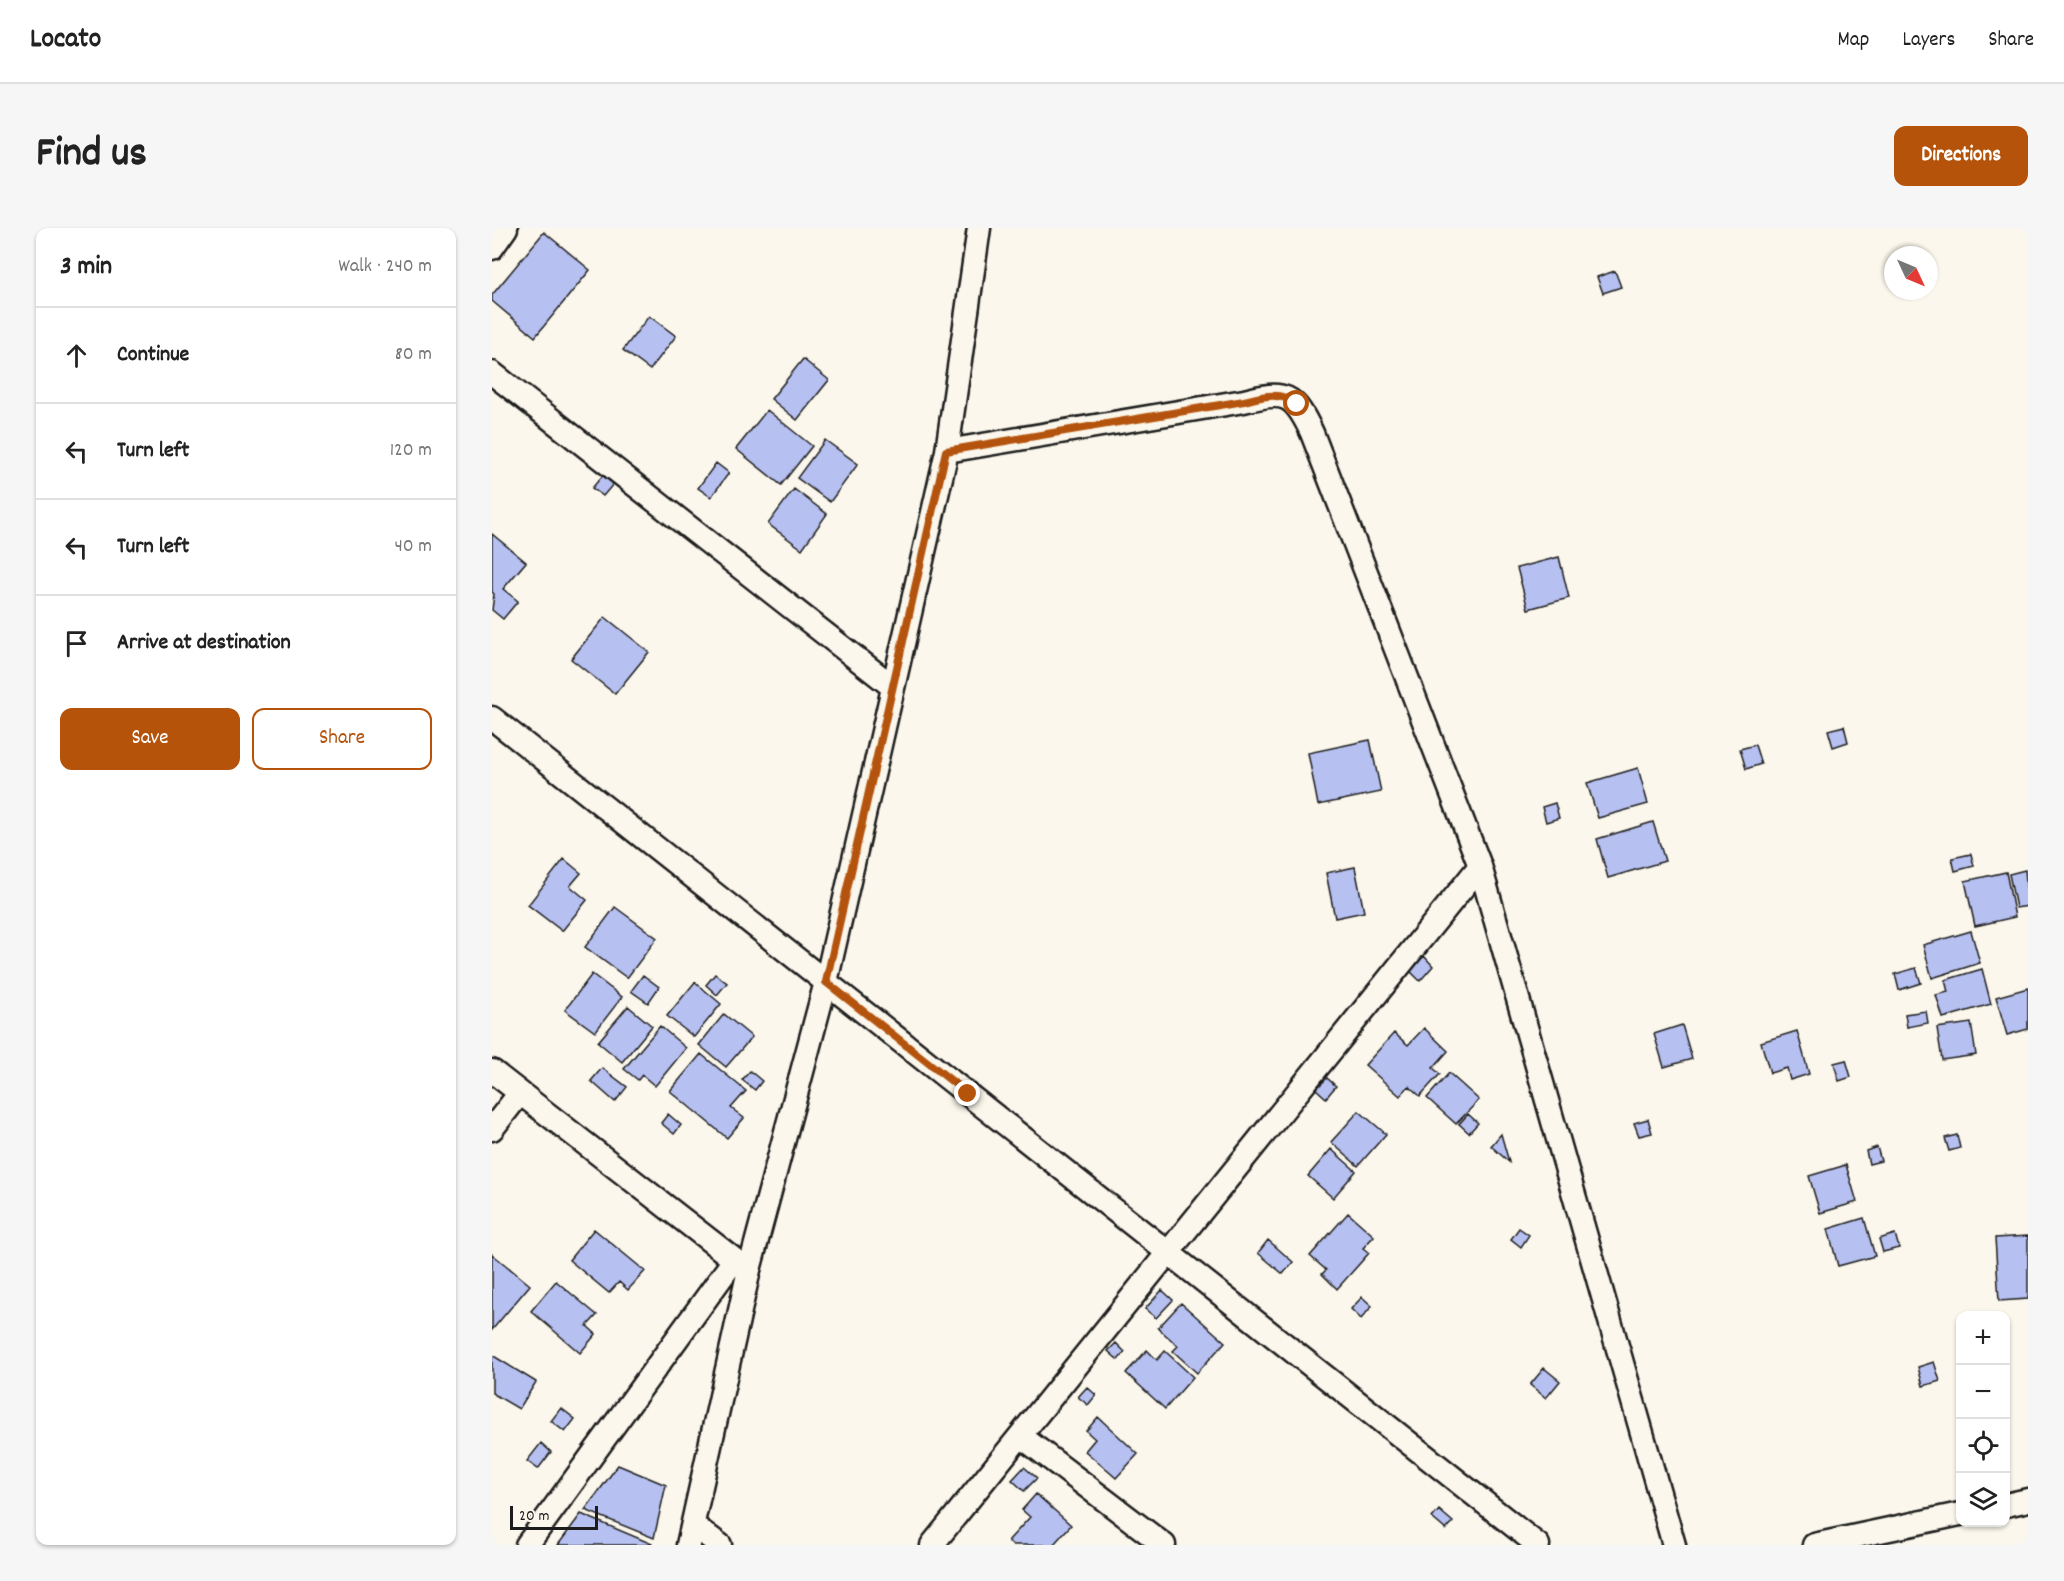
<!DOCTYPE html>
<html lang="en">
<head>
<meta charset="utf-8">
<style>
  :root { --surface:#fff; --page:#f6f6f6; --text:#222; --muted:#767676; --line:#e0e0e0; --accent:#b45309 }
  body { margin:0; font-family:Dekko,sans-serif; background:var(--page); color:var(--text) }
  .controls { position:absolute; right:18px; bottom:18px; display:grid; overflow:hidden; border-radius:12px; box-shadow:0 2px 4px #0004 }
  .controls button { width:54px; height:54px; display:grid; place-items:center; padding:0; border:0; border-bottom:2px solid var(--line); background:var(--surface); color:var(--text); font:30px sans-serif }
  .compass { position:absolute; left:1392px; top:18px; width:54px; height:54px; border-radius:50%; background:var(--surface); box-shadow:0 2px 4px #0004; rotate:134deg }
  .scale { position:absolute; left:18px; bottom:15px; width:88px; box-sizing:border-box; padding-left:6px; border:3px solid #1c1c1c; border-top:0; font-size:16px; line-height:21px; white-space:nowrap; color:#1c1c1c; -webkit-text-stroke:4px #fbf7ec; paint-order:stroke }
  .stop { position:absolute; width:18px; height:18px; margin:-14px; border:4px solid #b45309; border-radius:50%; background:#fff }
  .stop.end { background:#b45309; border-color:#fff; box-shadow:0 2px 6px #0008 }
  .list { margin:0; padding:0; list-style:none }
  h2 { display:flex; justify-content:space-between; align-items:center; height:78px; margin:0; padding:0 24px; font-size:26px }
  h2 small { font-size:20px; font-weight:400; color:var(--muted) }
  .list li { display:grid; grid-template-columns:39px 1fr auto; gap:18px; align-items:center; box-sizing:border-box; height:96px; padding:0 24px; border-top:2px solid var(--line) }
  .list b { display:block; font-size:22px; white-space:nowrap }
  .list em { font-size:20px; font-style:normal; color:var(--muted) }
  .actions { display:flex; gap:12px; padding:18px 24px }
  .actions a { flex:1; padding:14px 0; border:2px solid var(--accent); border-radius:12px; text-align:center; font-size:21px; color:var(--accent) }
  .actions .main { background:var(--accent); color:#fff }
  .icon { flex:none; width:33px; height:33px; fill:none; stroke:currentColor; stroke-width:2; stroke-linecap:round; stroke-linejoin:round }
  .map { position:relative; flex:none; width:1536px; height:1317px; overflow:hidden; border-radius:12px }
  header { display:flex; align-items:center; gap:36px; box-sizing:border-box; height:84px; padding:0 30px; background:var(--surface); border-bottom:2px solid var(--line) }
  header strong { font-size:28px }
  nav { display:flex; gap:33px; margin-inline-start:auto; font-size:21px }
  .intro { display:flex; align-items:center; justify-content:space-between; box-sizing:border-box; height:144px; padding:0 36px }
  h1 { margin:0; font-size:42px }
  .button { padding:15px 27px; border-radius:12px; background:var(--accent); color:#fff; font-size:21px; font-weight:700 }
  main { display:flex; gap:36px; padding:0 36px }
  aside { flex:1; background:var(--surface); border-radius:12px; box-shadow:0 2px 4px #0004 }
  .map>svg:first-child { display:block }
  .building { fill:#b6c0f1; stroke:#1c1c1c; stroke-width:1.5 }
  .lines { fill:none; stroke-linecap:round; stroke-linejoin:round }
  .street-casing { stroke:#1c1c1c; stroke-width:27 }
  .street { stroke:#fbf7ec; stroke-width:22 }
  .route { stroke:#b45309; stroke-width:8 }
</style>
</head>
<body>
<header>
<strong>Locato</strong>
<nav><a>Map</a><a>Layers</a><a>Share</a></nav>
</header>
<div class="intro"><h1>Find us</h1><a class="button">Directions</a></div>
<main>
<aside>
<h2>3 min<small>Walk · 240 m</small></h2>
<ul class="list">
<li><svg class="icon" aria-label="ahead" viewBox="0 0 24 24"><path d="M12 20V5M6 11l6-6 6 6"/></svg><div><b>Continue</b></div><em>80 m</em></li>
<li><svg class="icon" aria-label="left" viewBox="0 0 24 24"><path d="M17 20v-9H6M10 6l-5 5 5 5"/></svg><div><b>Turn left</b></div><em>120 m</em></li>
<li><svg class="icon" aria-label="left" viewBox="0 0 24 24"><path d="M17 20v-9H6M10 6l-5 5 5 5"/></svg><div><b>Turn left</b></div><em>40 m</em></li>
<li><svg class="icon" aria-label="arrive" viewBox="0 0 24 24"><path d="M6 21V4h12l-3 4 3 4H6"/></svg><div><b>Arrive at destination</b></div></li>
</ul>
<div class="actions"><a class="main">Save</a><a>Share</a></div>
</aside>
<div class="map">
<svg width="1536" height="1317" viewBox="0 0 1536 1317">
  <rect width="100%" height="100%" fill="#fbf7ec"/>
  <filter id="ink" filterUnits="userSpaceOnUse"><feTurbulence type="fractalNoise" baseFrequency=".0167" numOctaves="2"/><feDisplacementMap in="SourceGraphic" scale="12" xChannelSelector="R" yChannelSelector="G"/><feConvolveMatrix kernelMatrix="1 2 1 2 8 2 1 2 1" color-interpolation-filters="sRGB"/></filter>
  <g filter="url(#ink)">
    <path class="building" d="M52,4L98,42L43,109L0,73V67Z
      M1123,43L1129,59L1111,65L1105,49Z
      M157,88L184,108L158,142L131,122Z
      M311,131L337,152L305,192L279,171Z
      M275,182L320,218L289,257L244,221Z
      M333,212L366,236L338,274L305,250Z
      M224,235L237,245L219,269L206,260Z
      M112,246L123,254L111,268L100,260Z
      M302,261L335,286L310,321L276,296Z
      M0,306L34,334L11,361L26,373L11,391L0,382L2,366L0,364Z
      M1067,329L1077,370L1036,381L1025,340Z
      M113,389L157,424L123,466L79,431Z
      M1352,498L1356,514L1341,519L1336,502Z
      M878,512L889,564L826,577L816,525Z
      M1263,517L1269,536L1254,541L1248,521Z
      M1146,540L1156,576L1106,590L1095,555Z
      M1063,575L1067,590L1054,594L1050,579Z
      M1161,594L1173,633L1116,650L1105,611Z
      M1479,626L1482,638L1463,643L1460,630Z
      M72,631L89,645L78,658L95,672L70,703L36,677Z
      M863,639L872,684L843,690L834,645Z
      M1533,642L1536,678L1524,680L1517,646Z
      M1514,644L1523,689L1483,698L1473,653Z
      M123,679L165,710L135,750L93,719Z
      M1479,703L1488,735L1440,750L1431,717Z
      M932,728L941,738L928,753L918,743Z
      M1424,740L1429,755L1407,762L1403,746Z
      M1490,741L1499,776L1451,790L1444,767L1456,764L1453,752Z
      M100,746L130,769L103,804L73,782Z
      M223,746L235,755L225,767L214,757Z
      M151,747L167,759L156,775L139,763Z
      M203,754L229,776L202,809L175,788Z
      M1536,760V801L1515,807L1504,769Z
      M136,778L160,798L130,834L106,814Z
      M1434,783L1436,795L1415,799L1413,786Z
      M232,786L260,809L234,839L207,817Z
      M1479,795L1484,827L1450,832L1445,800Z
      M1190,797L1200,831L1172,839L1162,806Z
      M168,798L194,820L163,858L150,847L146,852L132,841Z
      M932,800L956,823L941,840L948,846L928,868L917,858L908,868L873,837L902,805L916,817Z
      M1305,803L1317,846L1298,852L1295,840L1278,845L1269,814Z
      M209,826L254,863L239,880L252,890L235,910L178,863Z
      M1354,832L1359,849L1347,853L1342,835Z
      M110,840L135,859L123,874L99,853Z
      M258,843L270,853L263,862L250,852Z
      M957,845L987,872L964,896L935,870Z
      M835,850L844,858L834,870L824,861Z
      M867,883L894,906L866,938L839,914Z
      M176,886L189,897L182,906L169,895Z
      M976,886L986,895L977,905L967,896Z
      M1156,891L1160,905L1147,908L1142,895Z
      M1009,906L1017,934L999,918Z
      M1465,907L1468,920L1457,923L1453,910Z
      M1385,919L1389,933L1377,936L1374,923Z
      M839,921L864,943L841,970L816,948Z
      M1354,937L1365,974L1328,985L1317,948Z
      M856,985L882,1008L871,1020L877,1025L845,1061L830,1046L834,1042L818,1028Z
      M1372,990L1383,1028L1346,1038L1336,1001Z
      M1027,1000L1037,1007L1029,1019L1019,1011Z
      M102,1001L153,1043L136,1062L127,1054L117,1065L77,1032Z
      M1403,1006L1407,1020L1391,1024L1387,1011Z
      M1536,1008V1071L1507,1073L1503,1010Z
      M776,1012L801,1034L791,1046L766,1025Z
      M0,1026L38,1057L0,1102Z
      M64,1053L105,1087L95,1098L104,1106L88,1125L39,1083Z
      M670,1062L681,1072L664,1090L653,1081Z
      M870,1069L880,1078L869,1091L859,1081Z
      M689,1075L733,1114L705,1145L681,1123L686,1118L666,1100Z
      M624,1115L633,1124L626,1132L616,1123Z
      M655,1122L665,1132L673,1123L701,1149L673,1181L634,1145Z
      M0,1127L44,1154L27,1181L0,1165Z
      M1442,1134L1448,1153L1431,1158L1426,1139Z
      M1052,1140L1068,1153L1054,1170L1038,1157Z
      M595,1159L604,1167L596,1177L586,1169Z
      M69,1180L83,1191L73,1204L59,1193Z
      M606,1189L646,1226L624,1250L593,1223L603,1211L594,1203Z
      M49,1215L59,1224L46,1241L35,1233Z
      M126,1237L174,1257L162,1310L93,1282Z
      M532,1239L545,1250L532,1263L520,1252Z
      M544,1266L579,1297L561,1317H520L516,1313L538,1289L530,1282Z
      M947,1282L961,1294L954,1302L940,1290Z
      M89,1286L160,1316V1317H66Z"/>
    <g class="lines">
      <g class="street-casing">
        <path id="street" d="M0,20L14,0
          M0,145L401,459
          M455,223L752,173C793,162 802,166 820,205L988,638L1182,1317
          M0,490L1046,1317
          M0,843L253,1040
          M0,901L28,865
          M530,1209L672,1317
          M1514,1277L1536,1272
          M201,1297L228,1317
          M35,1317L242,1032
          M196,1317L257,1042L334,754L455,223L487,0
          M440,1317L988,638
          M1322,1317L1468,1286"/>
      </g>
      <use href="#street" class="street"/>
    </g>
  </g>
  <g class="lines" filter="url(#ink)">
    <path class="route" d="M476,866L334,754L454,223L752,173C772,168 787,163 805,176"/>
  </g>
</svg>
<div class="controls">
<button>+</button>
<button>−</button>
<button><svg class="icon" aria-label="locate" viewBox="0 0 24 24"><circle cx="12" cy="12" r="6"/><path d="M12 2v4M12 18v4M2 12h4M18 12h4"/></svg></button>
<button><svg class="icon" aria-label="layers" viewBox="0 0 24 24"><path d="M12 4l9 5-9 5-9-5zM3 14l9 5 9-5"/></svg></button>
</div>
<svg class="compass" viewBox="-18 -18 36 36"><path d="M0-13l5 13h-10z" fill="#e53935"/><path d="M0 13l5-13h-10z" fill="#767676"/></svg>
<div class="scale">20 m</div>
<div class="stop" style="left:805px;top:176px"></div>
<div class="stop end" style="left:476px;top:866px"></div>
</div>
</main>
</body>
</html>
